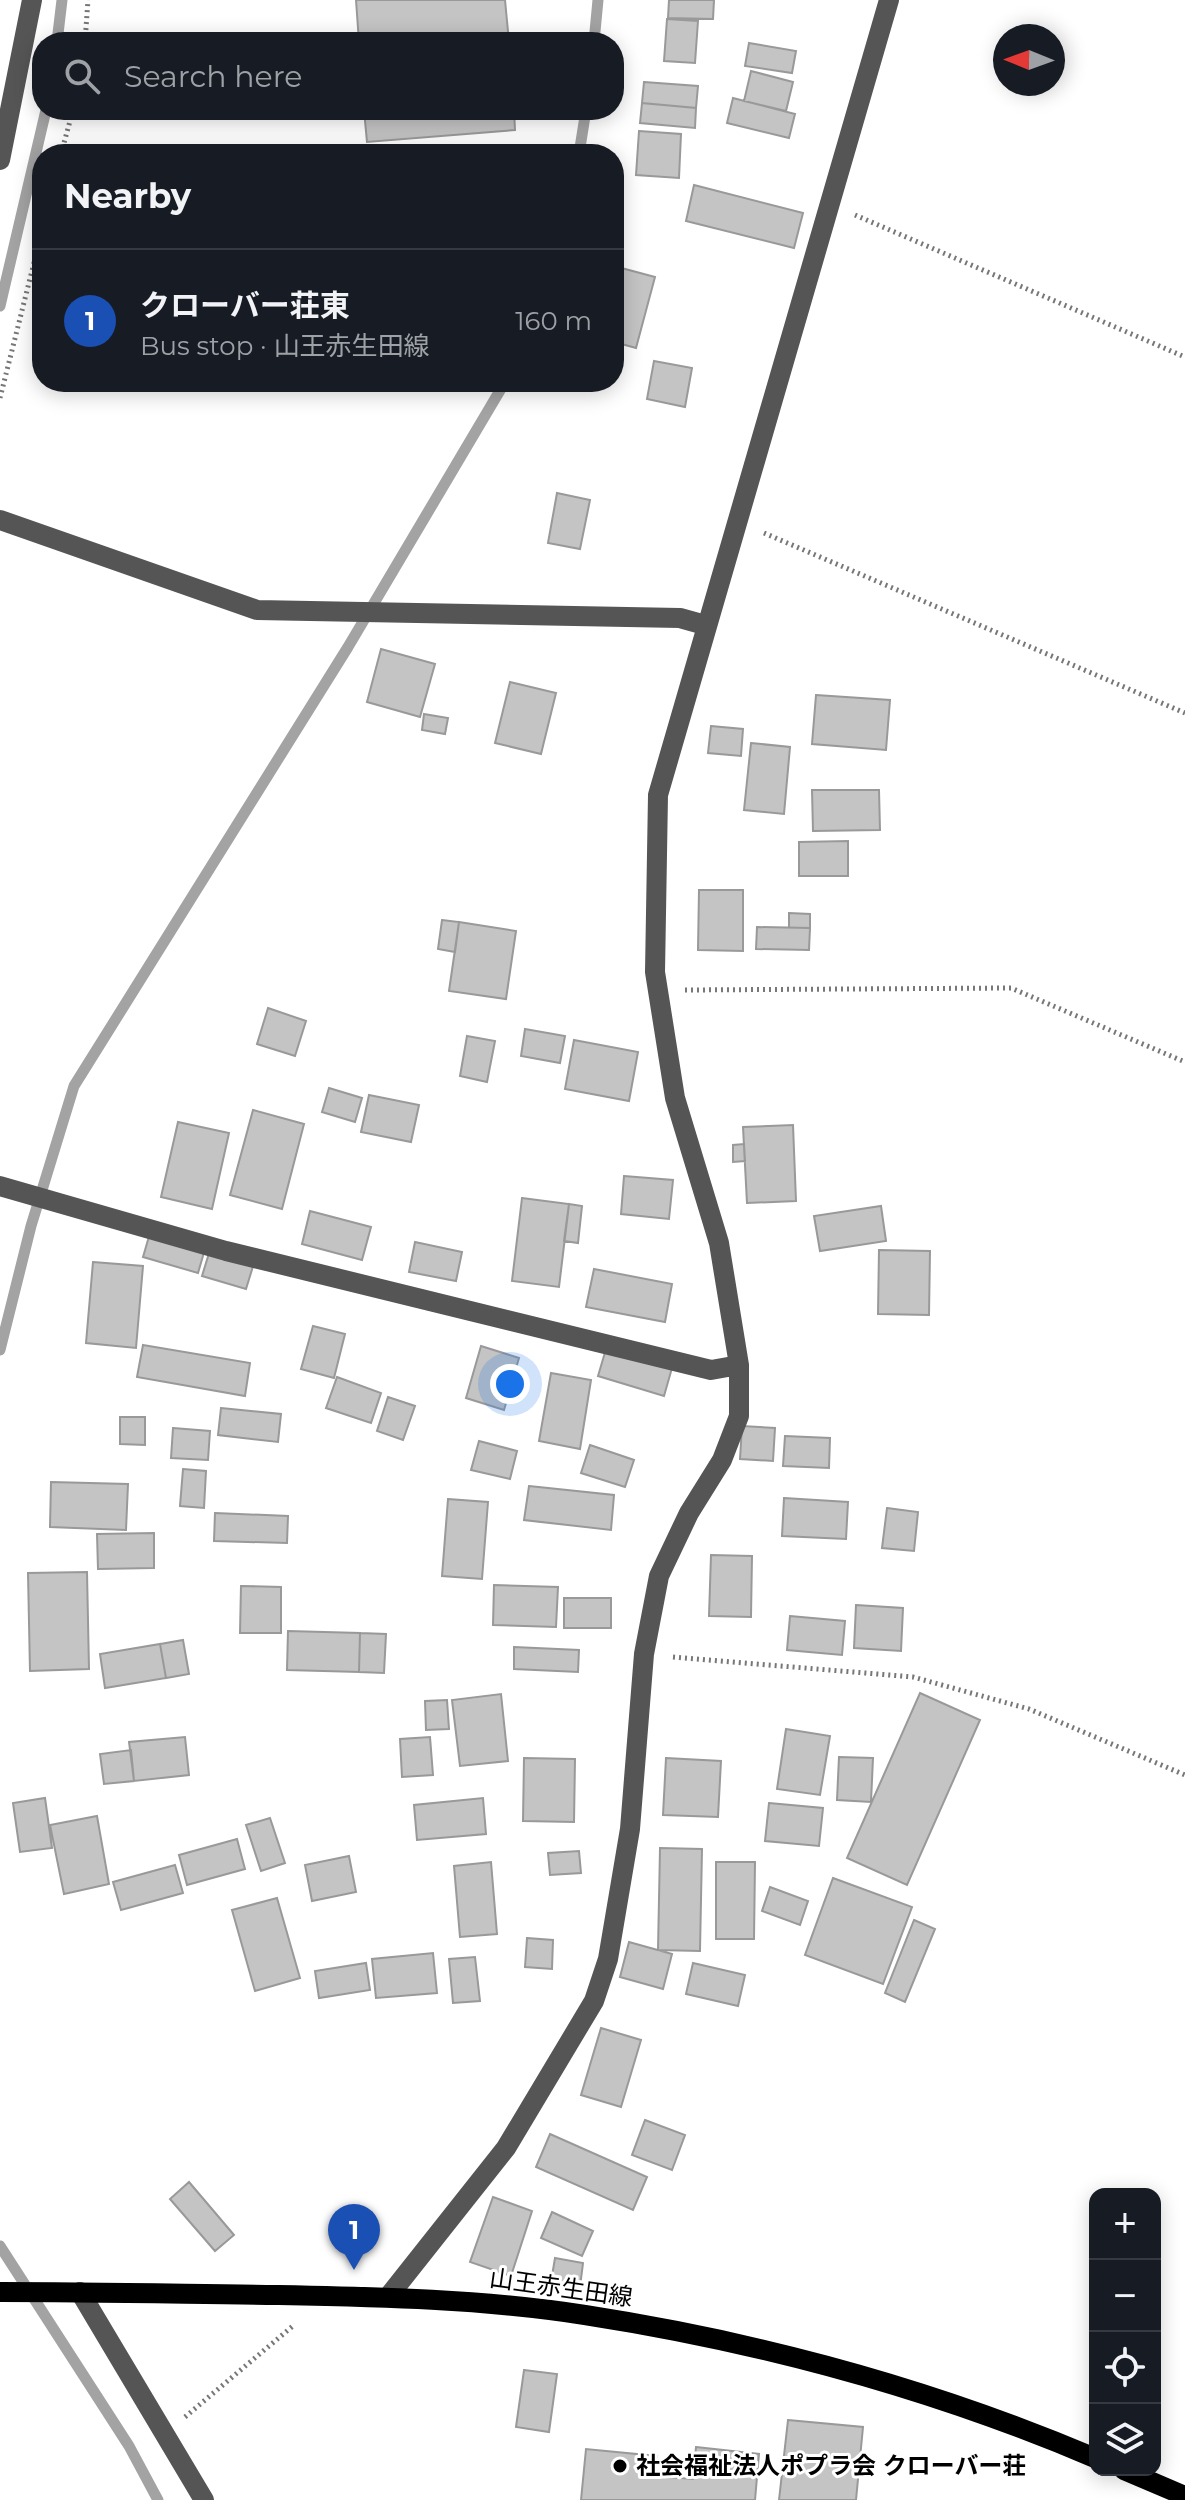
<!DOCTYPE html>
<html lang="en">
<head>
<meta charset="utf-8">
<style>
  :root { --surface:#171b24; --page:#242831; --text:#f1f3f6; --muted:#9ea1a6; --line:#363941; --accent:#2563eb }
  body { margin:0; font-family:Montserrat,"Noto Sans JP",sans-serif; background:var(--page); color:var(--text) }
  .controls { position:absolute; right:24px; bottom:24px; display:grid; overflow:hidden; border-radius:16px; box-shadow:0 4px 20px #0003 }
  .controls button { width:72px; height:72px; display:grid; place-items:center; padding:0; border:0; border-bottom:2px solid var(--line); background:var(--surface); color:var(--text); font:40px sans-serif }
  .compass { position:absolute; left:993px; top:24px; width:72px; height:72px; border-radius:50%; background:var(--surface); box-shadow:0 4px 20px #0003; rotate:271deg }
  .you { position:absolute; left:510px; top:1384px; width:28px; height:28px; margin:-20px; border:6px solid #fff; border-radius:50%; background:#1a73e8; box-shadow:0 0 0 12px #1a73e833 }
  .badge { display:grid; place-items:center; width:52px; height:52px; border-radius:50%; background:var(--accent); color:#fff; font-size:26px; font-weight:700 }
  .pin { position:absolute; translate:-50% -66px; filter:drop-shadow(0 2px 4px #0008) }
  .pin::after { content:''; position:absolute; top:42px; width:28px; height:24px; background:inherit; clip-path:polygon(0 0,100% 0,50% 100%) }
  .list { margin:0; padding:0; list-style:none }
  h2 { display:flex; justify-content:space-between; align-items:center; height:104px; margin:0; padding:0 32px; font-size:34px }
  h2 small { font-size:26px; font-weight:400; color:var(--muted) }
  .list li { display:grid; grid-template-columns:52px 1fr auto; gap:24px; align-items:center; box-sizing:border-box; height:144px; padding:0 32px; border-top:2px solid var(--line) }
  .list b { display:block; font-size:30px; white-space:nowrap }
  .list p { margin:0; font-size:26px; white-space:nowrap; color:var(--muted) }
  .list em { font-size:26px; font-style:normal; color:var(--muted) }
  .icon { flex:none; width:44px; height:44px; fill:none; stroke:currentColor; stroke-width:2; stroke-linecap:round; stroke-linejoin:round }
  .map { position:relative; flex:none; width:1185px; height:2500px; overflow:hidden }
  .search { position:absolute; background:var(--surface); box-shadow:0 4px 20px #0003; left:32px; top:32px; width:592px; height:88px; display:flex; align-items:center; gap:20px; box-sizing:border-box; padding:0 28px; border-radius:32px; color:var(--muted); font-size:30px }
  .panel { position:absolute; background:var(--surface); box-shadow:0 4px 20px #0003; left:32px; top:144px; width:592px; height:248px; border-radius:32px }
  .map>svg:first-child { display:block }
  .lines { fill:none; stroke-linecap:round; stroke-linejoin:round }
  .stream { stroke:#a3a3a3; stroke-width:11 }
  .building { fill:#c4c4c4; stroke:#999; stroke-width:2 }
  .path { stroke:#777; stroke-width:5; stroke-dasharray:2 4; stroke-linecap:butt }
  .minor { stroke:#555; stroke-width:20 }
  .major { stroke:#000; stroke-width:20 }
  .poi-dot { fill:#000; stroke:#fff; stroke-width:3 }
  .labels { text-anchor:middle; stroke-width:6; stroke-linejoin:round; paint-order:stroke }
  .street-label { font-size:24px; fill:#000; stroke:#fff }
  .poi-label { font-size:24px; font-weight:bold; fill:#000; stroke:#fff; text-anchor:start }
</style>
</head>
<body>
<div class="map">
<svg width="1185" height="2500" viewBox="0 0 1185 2500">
  <rect width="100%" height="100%" fill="#fff"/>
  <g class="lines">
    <path class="stream" d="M57,42L62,0
      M594,42L598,0
      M579,154L586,110
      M0,306L46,110
      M0,1350L31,1226L74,1086L348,647L505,382
      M0,2246L129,2446L158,2500"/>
  </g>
  <path class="building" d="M356,0H505L509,42H359Z
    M669,0H714L713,19L668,18Z
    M667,19L698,21L695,63L664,61Z
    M749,43L796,51L792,73L745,66Z
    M751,71L793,82L786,111L744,101Z
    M644,82L698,86L696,108L642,103Z
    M733,98L795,114L789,138L727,123Z
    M642,103L696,108L695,128L640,123Z
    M364,110H514L515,130L367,142Z
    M639,131L681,134L679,178L636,175Z
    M694,185L803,213L794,248L686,221Z
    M614,266L655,277L636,348L614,342Z
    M654,361L692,368L685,407L647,399Z
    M557,493L590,500L580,549L548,543Z
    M381,649L435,664L420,717L367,702Z
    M510,682L556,693L541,754L495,743Z
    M816,695L890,700L886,750L812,744Z
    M424,714L448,718L445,734L422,730Z
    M711,726L743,729L741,756L708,753Z
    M751,743L790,747L784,814L744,810Z
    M812,790H879L880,830L813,831Z
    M848,841V876H799V842Z
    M699,890H743V951L698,950Z
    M789,913L810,914V928H789Z
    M442,920L459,922L455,952L438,949Z
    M459,922L516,931L506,999L449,991Z
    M757,927L810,928L809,950L756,949Z
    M268,1008L306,1021L295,1056L257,1044Z
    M525,1029L565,1036L560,1063L521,1056Z
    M467,1036L495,1041L487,1082L460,1076Z
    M574,1040L638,1052L629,1101L565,1089Z
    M329,1088L362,1098L355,1122L322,1112Z
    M369,1095L419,1105L411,1142L361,1132Z
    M253,1110L304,1124L282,1209L230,1195Z
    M178,1122L229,1133L212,1209L161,1197Z
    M793,1125L796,1201L747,1203L743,1127Z
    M744,1144L745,1161L733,1162V1145Z
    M624,1176L673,1180L669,1219L621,1214Z
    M522,1198L569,1204L559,1287L512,1281Z
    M569,1204L582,1206L578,1243L564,1241Z
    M881,1206L886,1241L820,1251L814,1216Z
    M310,1211L371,1227L362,1260L302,1244Z
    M150,1233L205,1249L198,1273L143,1257Z
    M415,1242L462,1252L456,1281L409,1272Z
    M210,1250L254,1263L246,1289L202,1276Z
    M879,1250L930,1251L929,1315L878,1314Z
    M93,1262L143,1266L136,1348L86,1343Z
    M594,1269L672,1284L665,1322L586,1307Z
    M313,1326L345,1334L334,1378L301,1369Z
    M143,1345L250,1363L245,1396L137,1377Z
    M481,1346L519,1358L504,1410L466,1398Z
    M606,1349L672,1368L664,1396L598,1376Z
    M551,1373L591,1380L580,1449L539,1441Z
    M337,1377L381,1393L371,1423L326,1408Z
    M388,1397L415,1406L403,1440L377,1431Z
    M221,1408L281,1414L278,1442L218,1435Z
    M120,1417H145V1445L120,1444Z
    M742,1426L775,1428L773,1461L740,1459Z
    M173,1428L210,1431L208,1460L171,1458Z
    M785,1436L830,1438L829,1468L783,1466Z
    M479,1441L517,1451L510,1479L471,1470Z
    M590,1445L634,1460L625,1487L581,1473Z
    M183,1469L206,1471L204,1508L180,1506Z
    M51,1482L128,1484L126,1530L50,1527Z
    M529,1486L614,1495L611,1530L524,1520Z
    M784,1498L848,1502L846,1539L782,1536Z
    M448,1499L488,1502L482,1579L442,1576Z
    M887,1508L918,1512L914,1551L882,1548Z
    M215,1513L288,1516L287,1543L214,1541Z
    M154,1533V1568L98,1569L97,1534Z
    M711,1555L752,1556L751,1617L709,1616Z
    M87,1572L89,1669L30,1671L28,1573Z
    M494,1585L558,1587L556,1627L493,1625Z
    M241,1586L281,1587V1633H240Z
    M564,1598H611V1628H564Z
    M856,1605L903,1608L901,1651L854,1648Z
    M790,1616L845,1621L842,1655L787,1650Z
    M288,1631L360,1633L359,1672L287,1670Z
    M360,1633L386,1634L384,1673L359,1672Z
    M183,1640L189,1674L166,1678L160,1644Z
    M160,1644L166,1678L105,1688L100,1654Z
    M514,1647L579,1650L578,1672L514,1669Z
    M920,1693L980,1720L907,1885L847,1858Z
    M501,1694L508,1761L460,1766L452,1700Z
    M447,1700L449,1729L426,1730L425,1701Z
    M786,1729L830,1736L820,1795L777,1789Z
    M185,1737L189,1775L134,1781L129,1742Z
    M430,1737L433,1775L402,1777L400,1739Z
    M131,1750L134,1781L104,1784L100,1754Z
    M839,1757L873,1758L871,1802L837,1800Z
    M524,1758L575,1759L574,1822L523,1821Z
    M666,1758L721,1761L718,1817L663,1815Z
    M45,1798L52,1848L20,1852L13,1803Z
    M483,1798L486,1834L417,1840L414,1805Z
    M769,1803L823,1808L819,1846L765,1841Z
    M97,1816L109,1884L64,1894L50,1825Z
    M270,1818L285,1863L261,1871L246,1825Z
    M237,1839L245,1869L187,1885L179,1855Z
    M660,1848L702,1849L700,1951L658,1950Z
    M579,1851L581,1873L550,1875L548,1853Z
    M349,1856L356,1892L312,1901L305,1865Z
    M491,1862L497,1934L460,1937L454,1866Z
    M716,1862H755L754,1939H716Z
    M175,1865L183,1893L121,1910L113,1882Z
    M833,1878L912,1907L883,1984L805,1955Z
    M770,1887L808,1901L800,1925L762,1911Z
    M277,1898L300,1978L255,1991L232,1910Z
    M914,1920L935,1929L905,2002L885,1993Z
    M527,1938L553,1940L552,1969L525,1967Z
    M629,1942L672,1954L663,1989L620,1977Z
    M433,1953L437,1993L376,1998L372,1959Z
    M475,1957L480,2001L453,2003L449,1959Z
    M366,1963L370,1990L319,1998L315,1971Z
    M693,1963L745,1975L738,2006L686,1994Z
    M601,2028L641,2040L621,2107L581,2095Z
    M645,2120L685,2135L672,2170L632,2155Z
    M550,2134L647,2177L633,2210L536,2167Z
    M189,2182L234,2235L215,2251L170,2199Z
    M493,2197L532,2211L511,2276L470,2262Z
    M552,2212L593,2231L582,2256L541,2238Z
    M555,2258L583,2263L580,2287L551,2282Z
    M524,2370L557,2374L549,2432L516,2427Z
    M788,2420L863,2427L856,2500H779Z
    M696,2447L759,2454L755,2500H581L586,2449L657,2456L654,2476L693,2479Z"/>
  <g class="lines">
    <path class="path" d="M85,42L88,0
      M61,154L73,110
      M855,215L1185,357
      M0,398L42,231
      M764,533L1185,713
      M685,990L1011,988L1185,1062
      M673,1657L913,1677L1029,1709L1185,1775
      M185,2417L294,2325"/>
    <path class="minor" d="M0,160L32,0
      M0,520L257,610L680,618L705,625
      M0,1186L226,1251L711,1370L739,1365
      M80,2292L204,2500
      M388,2297L506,2148L594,2001L608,1959L630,1829L644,1654L659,1576L689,1513L722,1460L739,1416V1365L719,1243L675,1098L655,972L658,795L889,0"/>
    <path class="major" d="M0,2292C93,2292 185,2294 278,2295C380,2297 483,2299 585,2315C759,2342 933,2389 1095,2458
      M1124,2470L1185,2496"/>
  </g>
  <circle class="poi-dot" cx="620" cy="2466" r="8"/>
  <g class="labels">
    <g class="street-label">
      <text transform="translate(561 2288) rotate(8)" y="8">山王赤生田線</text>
    </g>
    <g class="poi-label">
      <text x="636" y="2474">社会福祉法人ポプラ会 クローバー荘</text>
    </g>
  </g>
</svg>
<div class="controls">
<button>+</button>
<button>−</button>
<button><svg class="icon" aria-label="locate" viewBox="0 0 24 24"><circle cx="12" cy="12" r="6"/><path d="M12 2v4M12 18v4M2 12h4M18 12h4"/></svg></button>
<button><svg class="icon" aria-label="layers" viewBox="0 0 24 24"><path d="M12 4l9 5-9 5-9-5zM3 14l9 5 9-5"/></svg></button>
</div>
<svg class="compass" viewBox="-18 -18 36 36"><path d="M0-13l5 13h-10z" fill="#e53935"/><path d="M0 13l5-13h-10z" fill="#9ea1a6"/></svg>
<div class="you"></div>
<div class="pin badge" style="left:354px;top:2270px;background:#1a4fb4">1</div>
<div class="search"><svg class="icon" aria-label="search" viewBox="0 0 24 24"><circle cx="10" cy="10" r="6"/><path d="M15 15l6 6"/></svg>Search here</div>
<section class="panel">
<h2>Nearby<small></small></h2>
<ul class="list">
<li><span class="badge" style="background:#1a4fb4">1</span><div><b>クローバー荘東</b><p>Bus stop · 山王赤生田線</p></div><em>160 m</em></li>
</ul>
</section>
</div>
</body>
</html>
